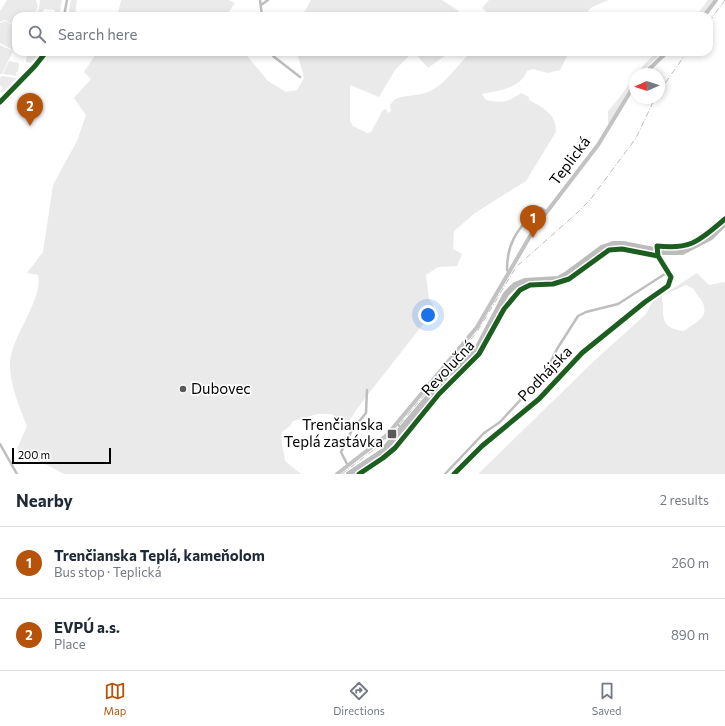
<!DOCTYPE html>
<html lang="en">
<head>
<meta charset="utf-8">
<style>
  :root { --surface:#fff; --page:#f2f2f3; --text:#1f2937; --muted:#747a83; --line:#e0e1e3; --accent:#b45309 }
  body { margin:0; font-family:Commissioner,sans-serif; background:var(--page); color:var(--text) }
  .compass { position:absolute; left:629px; top:68px; width:36px; height:36px; border-radius:50%; background:var(--surface); box-shadow:0 2px 6px #0003; rotate:267deg }
  .scale { position:absolute; left:12px; bottom:10px; width:99px; box-sizing:border-box; padding-left:4px; border:2px solid #000; border-top:0; font-size:11px; line-height:14px; white-space:nowrap; color:#000; -webkit-text-stroke:3px #fff; paint-order:stroke }
  .you { position:absolute; left:428px; top:315px; width:14px; height:14px; margin:-10px; border:3px solid #fff; border-radius:50%; background:#1a73e8; box-shadow:0 0 0 6px #1a73e833 }
  .badge { display:grid; place-items:center; width:26px; height:26px; border-radius:50%; background:var(--accent); color:#fff; font-size:13px; font-weight:700 }
  .pin { position:absolute; translate:-50% -33px; filter:drop-shadow(0 1px 2px #0008) }
  .pin::after { content:''; position:absolute; top:21px; width:14px; height:12px; background:inherit; clip-path:polygon(0 0,100% 0,50% 100%) }
  .list { margin:0; padding:0; list-style:none }
  h2 { display:flex; justify-content:space-between; align-items:center; height:52px; margin:0; padding:0 16px; font-size:17px }
  h2 small { font-size:13px; font-weight:400; color:var(--muted) }
  .list li { display:grid; grid-template-columns:26px 1fr auto; gap:12px; align-items:center; box-sizing:border-box; height:72px; padding:0 16px; border-top:1px solid var(--line) }
  .list b { display:block; font-size:15px; white-space:nowrap }
  .list p { margin:0; font-size:13px; white-space:nowrap; color:var(--muted) }
  .list em { font-size:13px; font-style:normal; color:var(--muted) }
  .icon { flex:none; width:22px; height:22px; fill:none; stroke:currentColor; stroke-width:2; stroke-linecap:round; stroke-linejoin:round }
  .map { position:relative; flex:none; width:725px; height:474px; overflow:hidden }
  .search { position:absolute; background:var(--surface); box-shadow:0 2px 6px #0003; left:12px; right:12px; top:12px; height:44px; display:flex; align-items:center; gap:10px; box-sizing:border-box; padding:0 14px; border-radius:12px; color:var(--muted); font-size:15px }
  .sheet { height:196px; background:var(--surface) }
  nav { display:flex; justify-content:space-around; align-items:center; box-sizing:border-box; height:56px; border-top:1px solid var(--line); background:var(--surface); font-size:11px; color:var(--muted) }
  nav a { display:grid; justify-items:center; gap:2px }
  nav .on { color:var(--accent) }
  .map>svg:first-child { display:block }
  .green { fill:#eaeaea; fill-rule:evenodd }
  .lines { fill:none; stroke-linecap:round; stroke-linejoin:round }
  .river { stroke:#bcbcbc; stroke-width:6 }
  .minor { stroke:#bebebe; stroke-width:2.5 }
  .secondary { stroke:#c2c2c2; stroke-width:4 }
  .rail { stroke:#bdbdbd; stroke-width:1; stroke-dasharray:6 2 1 2; stroke-linecap:butt }
  .cycleway-casing { stroke:#fff; stroke-width:8 }
  .cycleway { stroke:#1b5e20; stroke-width:5 }
  .poi-dot { fill:#595959; stroke:#fff; stroke-width:1.5 }
  .labels { text-anchor:middle; stroke-width:3.5; stroke-linejoin:round; paint-order:stroke }
  .street-label { font-size:15px; fill:#000; stroke:#fff }
  .poi-label { font-size:15px; fill:#000; stroke:#fff; text-anchor:start }
</style>
</head>
<body>
<div class="map">
<svg width="725" height="474" viewBox="0 0 725 474">
  <rect width="100%" height="100%" fill="#fff"/>
  <path class="green" d="M7,0H36L38,7L33,16H16V26L5,20L0,22V11Z
    M40,0H62L59,16H54L55,10L44,9L42,16H35L39,8Z
    M71,0H77L75,16H68Z
    M121,0H229L235,3L229,12L232,16H117Z
    M311,0H442L459,11L455,16H302Z
    M489,0H609L592,7L583,16H491L482,8Z
    M708,0H713L702,16H696Z
    M5,21L16,27V46L13,50L0,43V23Z
    M0,45L13,51L2,74H0Z
    M20,52H40L31,63L26,62L27,53Z
    M97,52H244L268,81L286,92L297,90L304,78L297,52H413L395,70L379,97L350,85V121L353,126L367,133L371,132L383,110L386,109L388,113L391,111L390,105L395,99C405,95 418,96 428,92C447,84 456,65 472,52H569L560,70L548,73L533,69L527,71C521,88 498,91 482,94L486,100C502,103 507,103 521,93L529,97V100C542,107 557,114 556,132L526,181L475,213L454,231L453,249L462,254L457,266L438,267L426,275L429,299L435,309L359,406L345,427L332,414H318L293,421L290,426L282,432C280,441 284,451 285,461L301,474H64L17,449L27,426C19,406 10,386 10,364C10,338 44,299 38,275L27,273L43,252L53,185L77,141L86,115L74,98L91,79L84,72Z
    M414,52H450L428,68Z
    M657,52H662L640,74H635V81L608,125V111C626,92 636,69 657,52Z
    M9,61L19,63L18,72H16L17,76L3,74Z
    M2,76L17,78L2,93L0,91L3,88L0,85V78Z
    M697,273L709,285L725,282V474H478L594,361L646,314L652,302ZM686,285L694,289C696,295 701,298 703,303C709,319 694,323 684,331C666,329 662,322 663,306C663,303 662,300 662,296Z"/>
  <g class="lines">
    <path class="river" d="M349,474L382,452L446,376L476,351L506,294L515,285L525,281L558,279L567,274L602,248L613,244H623L664,252H682L711,237L725,223"/>
    <path class="minor" d="M260,0L262,16
      M261,5L268,0
      M64,16L67,0
      M272,52L273,56L300,77
      M0,102L35,66L46,52
      M509,272L507,270C507,241 518,230 536,209L541,208L547,212
      M397,424L407,432
      M0,444L17,474
      M348,466L341,452L352,430L366,413L367,390
      M359,474L383,458L395,448L439,394L479,354L504,309L520,290L530,285L553,284L569,279L609,250L622,249L658,256L671,277L668,286L645,302L582,353L539,399L482,446L454,474
      M445,474L484,433L500,422L535,384L547,369L557,349L578,316L586,312L618,304L668,272"/>
    <path class="secondary" d="M704,16L716,0
      M644,74L667,52
      M337,474L387,435L477,327L536,226L598,145L635,84"/>
    <path class="rail" d="M709,22L725,0
      M659,92L687,52
      M342,474L376,448L395,430L477,332L516,267L577,213L590,200L636,138L655,98"/>
    <g class="cycleway-casing">
      <path id="cycleway" d="M0,102L35,66L46,52
        M658,256L657,246C692,250 700,240 725,219
        M359,474L383,458L395,448L439,394L479,354L504,309L520,290L530,285L553,284L569,279L609,250L622,249L658,256L671,277L668,286L645,302L582,353L539,399L482,446L454,474"/>
    </g>
    <use href="#cycleway" class="cycleway"/>
  </g>
  <g class="poi-dot">
    <circle cx="183" cy="389" r="4"/>
    <rect x="387" y="429" width="10" height="10" rx="2"/>
  </g>
  <g class="labels">
    <g class="street-label">
      <text transform="translate(570 161) rotate(-53)" y="5">Teplická</text>
      <text transform="translate(448 368) rotate(-47)" y="5">Revolučná</text>
      <text transform="translate(545 374) rotate(-46)" y="5">Podhájska</text>
    </g>
    <g class="poi-label">
      <text x="191" y="394">Dubovec</text>
      <text x="383" y="430" text-anchor="end">Trenčianska<tspan x="383" dy="17">Teplá zastávka</tspan></text>
    </g>
  </g>
</svg>
<svg class="compass" viewBox="-18 -18 36 36"><path d="M0-13l5 13h-10z" fill="#e53935"/><path d="M0 13l5-13h-10z" fill="#747a83"/></svg>
<div class="scale">200 m</div>
<div class="you"></div>
<div class="pin badge" style="left:533px;top:238px">1</div>
<div class="pin badge" style="left:30px;top:126px">2</div>
<div class="search"><svg class="icon" aria-label="search" viewBox="0 0 24 24"><circle cx="10" cy="10" r="6"/><path d="M15 15l6 6"/></svg>Search here</div>
</div>
<section class="sheet">
<h2>Nearby<small>2 results</small></h2>
<ul class="list">
<li><span class="badge">1</span><div><b>Trenčianska Teplá, kameňolom</b><p>Bus stop · Teplická</p></div><em>260 m</em></li>
<li><span class="badge">2</span><div><b>EVPÚ a.s.</b><p>Place</p></div><em>890 m</em></li>
</ul>
</section>
<nav>
<a class="on"><svg class="icon" aria-label="map" viewBox="0 0 24 24"><path d="M3 6l6-2 6 2 6-2v14l-6 2-6-2-6 2zM9 4v14M15 6v14"/></svg>Map</a>
<a><svg class="icon" aria-label="directions" viewBox="0 0 24 24"><path d="M12 3l9 9-9 9-9-9zM9 14v-3h6M13 9l2 2-2 2"/></svg>Directions</a>
<a><svg class="icon" aria-label="saved" viewBox="0 0 24 24"><path d="M7 4h10v16l-5-4-5 4z"/></svg>Saved</a>
</nav>
</body>
</html>
